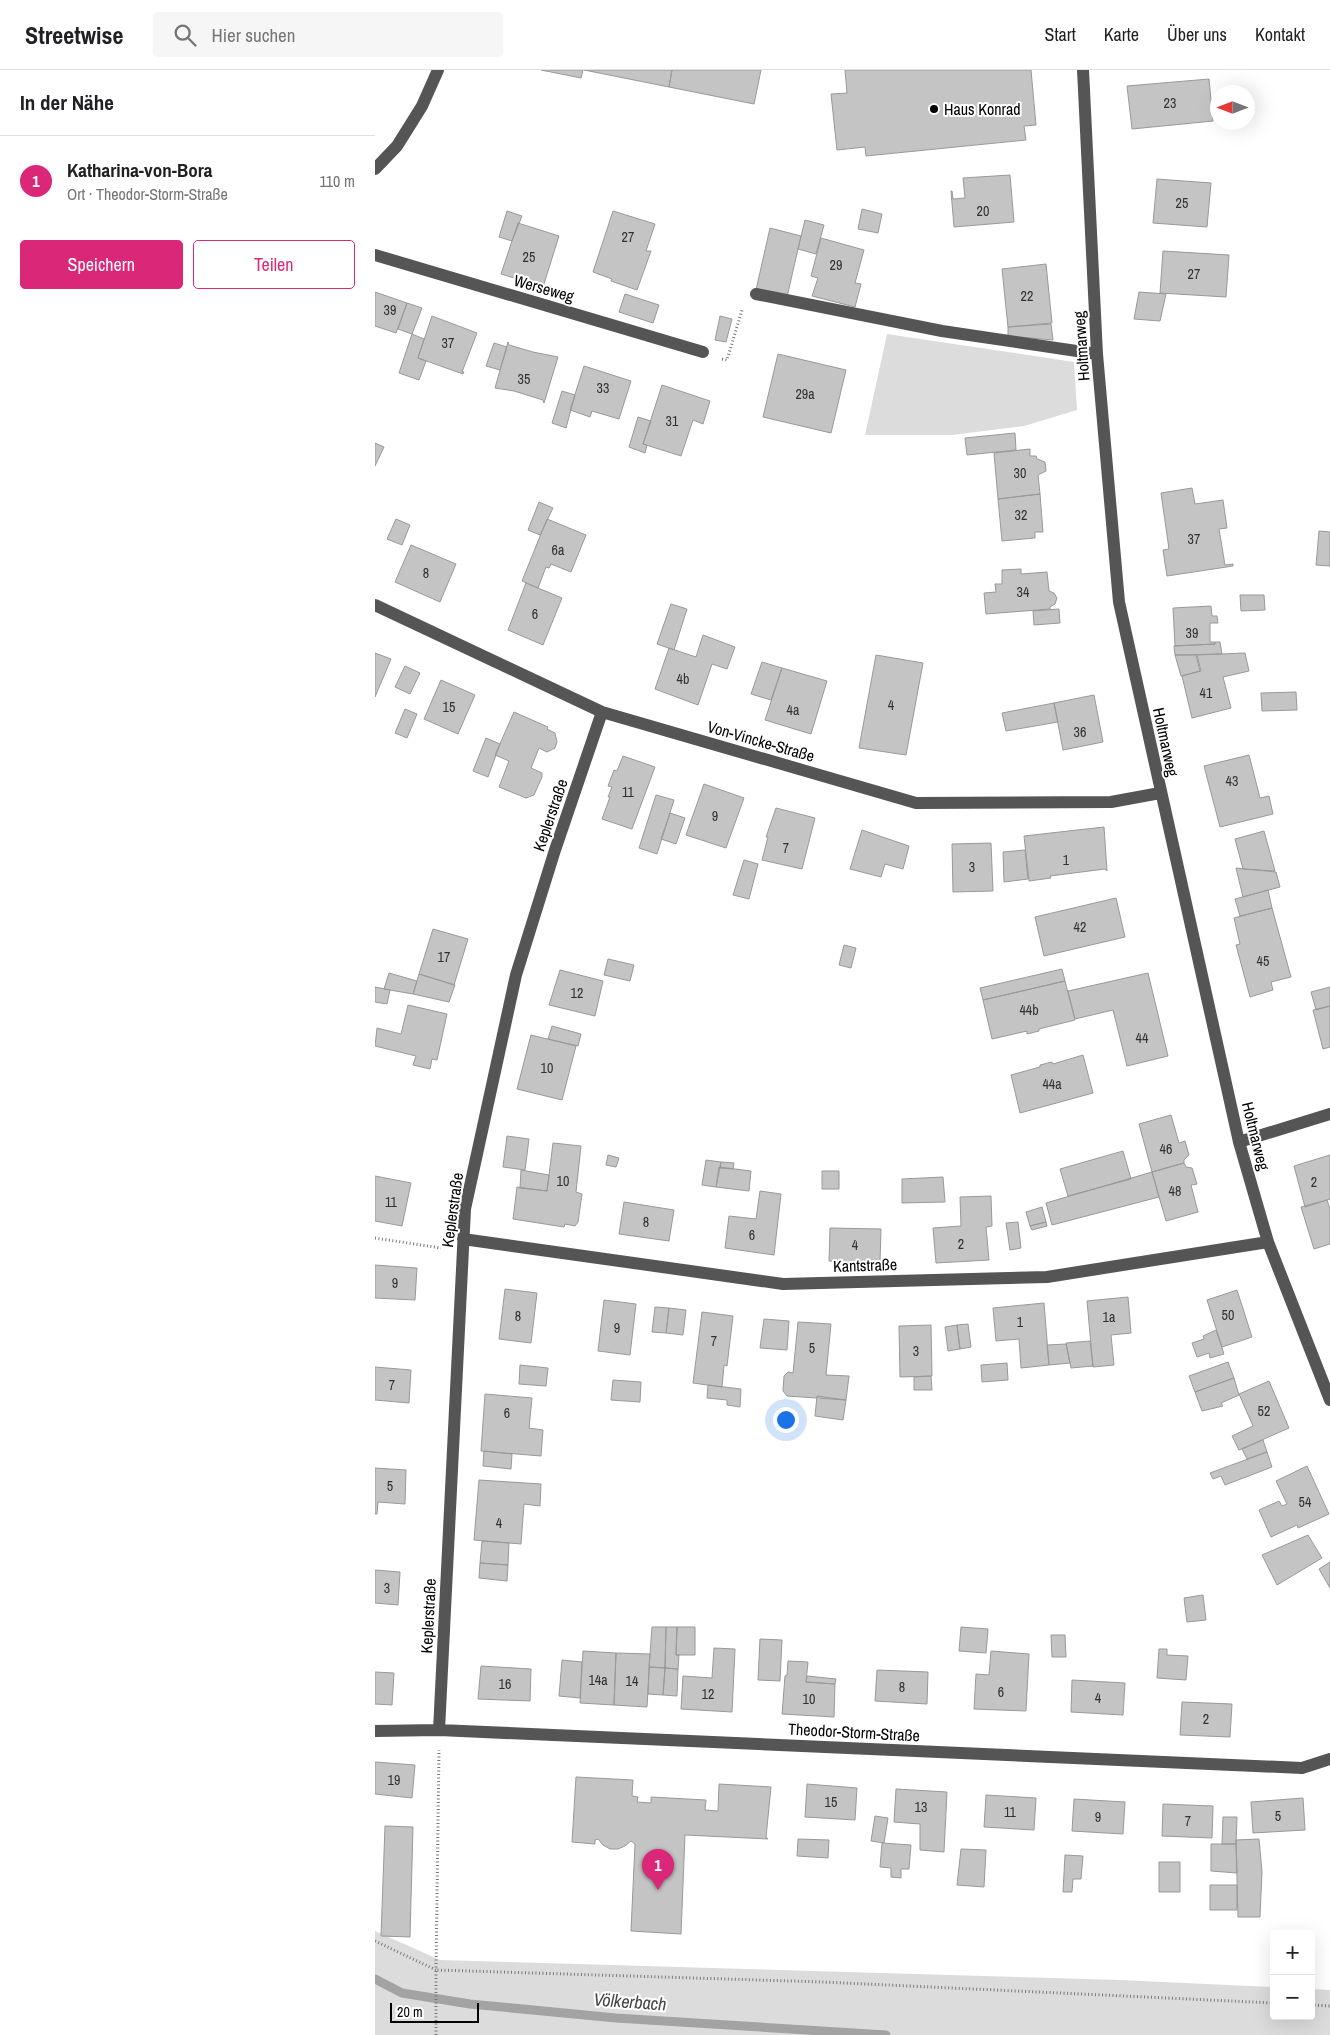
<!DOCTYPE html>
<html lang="de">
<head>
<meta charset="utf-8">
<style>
  :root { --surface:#fff; --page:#f6f6f6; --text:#202124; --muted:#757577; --line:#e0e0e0; --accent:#db2777 }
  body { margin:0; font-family:"Archivo Narrow",sans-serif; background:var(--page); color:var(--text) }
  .controls { position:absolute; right:15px; bottom:15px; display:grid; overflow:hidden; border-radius:5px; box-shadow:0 5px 20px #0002 }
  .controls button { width:45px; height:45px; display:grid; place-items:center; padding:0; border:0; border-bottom:1px solid var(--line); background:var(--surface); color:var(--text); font:25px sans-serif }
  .compass { position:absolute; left:835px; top:15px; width:45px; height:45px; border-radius:50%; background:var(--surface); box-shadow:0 5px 20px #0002; rotate:270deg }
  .scale { position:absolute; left:15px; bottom:12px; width:89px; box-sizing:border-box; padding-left:5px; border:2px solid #000; border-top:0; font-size:14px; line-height:18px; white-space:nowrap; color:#000; -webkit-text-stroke:4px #fff; paint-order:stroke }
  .you { position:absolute; left:410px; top:1349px; width:18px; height:18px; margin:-12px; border:4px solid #fff; border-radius:50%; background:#1a73e8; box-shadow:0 0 0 8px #1a73e833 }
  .badge { display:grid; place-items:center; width:32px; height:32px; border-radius:50%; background:var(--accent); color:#fff; font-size:16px; font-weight:700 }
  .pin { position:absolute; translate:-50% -41px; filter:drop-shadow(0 1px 2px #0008) }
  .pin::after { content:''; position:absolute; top:26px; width:18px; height:15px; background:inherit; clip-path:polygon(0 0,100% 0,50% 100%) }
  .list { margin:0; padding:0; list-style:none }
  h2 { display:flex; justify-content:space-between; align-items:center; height:65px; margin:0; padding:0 20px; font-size:21px }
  h2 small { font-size:16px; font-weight:400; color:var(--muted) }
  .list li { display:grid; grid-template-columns:32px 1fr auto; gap:15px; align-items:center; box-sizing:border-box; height:90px; padding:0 20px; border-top:1px solid var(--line) }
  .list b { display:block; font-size:19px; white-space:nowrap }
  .list p { margin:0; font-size:16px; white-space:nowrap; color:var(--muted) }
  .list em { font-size:16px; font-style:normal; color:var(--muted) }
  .actions { display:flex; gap:10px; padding:15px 20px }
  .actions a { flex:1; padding:11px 0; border:1px solid var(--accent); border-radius:5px; text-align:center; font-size:18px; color:var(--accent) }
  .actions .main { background:var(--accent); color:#fff }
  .icon { flex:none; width:28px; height:28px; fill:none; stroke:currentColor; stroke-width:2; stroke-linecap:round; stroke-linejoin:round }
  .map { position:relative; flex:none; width:955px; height:1965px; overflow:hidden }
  header { display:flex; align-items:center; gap:30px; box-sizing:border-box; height:70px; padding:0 25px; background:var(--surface); border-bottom:1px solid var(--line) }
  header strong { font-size:24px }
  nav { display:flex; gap:28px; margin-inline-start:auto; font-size:18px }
  .search { width:350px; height:45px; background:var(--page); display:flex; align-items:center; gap:12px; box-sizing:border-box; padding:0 18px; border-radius:5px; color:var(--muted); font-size:19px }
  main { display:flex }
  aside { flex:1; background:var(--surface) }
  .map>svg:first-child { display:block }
  .green { fill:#dcdcdc }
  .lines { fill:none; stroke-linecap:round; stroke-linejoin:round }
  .stream { stroke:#a3a3a3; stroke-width:9 }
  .building { fill:#c4c4c4; stroke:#999 }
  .path { stroke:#777; stroke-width:3; stroke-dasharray:1 2.5; stroke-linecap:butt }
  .minor { stroke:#555; stroke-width:12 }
  .poi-dot { fill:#000; stroke:#fff; stroke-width:2 }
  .labels { text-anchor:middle; stroke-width:4; stroke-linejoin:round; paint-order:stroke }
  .number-label { font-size:14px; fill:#313131 }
  .poi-label { font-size:16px; fill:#000; stroke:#fff; text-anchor:start }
  .street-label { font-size:16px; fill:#000; stroke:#fff }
  .water-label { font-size:18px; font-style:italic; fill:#444; stroke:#fff }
</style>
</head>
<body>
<header>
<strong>Streetwise</strong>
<div class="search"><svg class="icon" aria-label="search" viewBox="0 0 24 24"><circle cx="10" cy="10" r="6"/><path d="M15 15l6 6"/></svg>Hier suchen</div>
<nav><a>Start</a><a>Karte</a><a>Über uns</a><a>Kontakt</a></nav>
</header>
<main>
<aside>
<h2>In der Nähe<small></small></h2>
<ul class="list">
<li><span class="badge">1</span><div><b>Katharina-von-Bora</b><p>Ort · Theodor-Storm-Straße</p></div><em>110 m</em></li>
</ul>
<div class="actions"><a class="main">Speichern</a><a>Teilen</a></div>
</aside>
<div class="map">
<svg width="955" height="1965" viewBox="0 0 955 1965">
  <rect width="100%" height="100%" fill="#fff"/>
  <path class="green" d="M512,264L699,292L702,340L649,356L577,365H490Z
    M0,1861L65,1890L745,1910L899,1917V1946H936V1919L955,1920V1965H0Z"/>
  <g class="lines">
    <path class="stream" d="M0,1909L27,1923L95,1934L241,1948L511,1965"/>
  </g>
  <path class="building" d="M166,0H208L206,8Z
    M209,0H297L294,17Z
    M297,0H386L379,34L294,17Z
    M470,0H656L661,55L649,56L651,70L491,86L490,77L462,80L456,24L472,23Z
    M834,9L838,51L757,59L752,16Z
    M635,105L639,152L579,157L576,121H577L578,129L590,128L588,108Z
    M782,109L836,113L832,157L778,153Z
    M487,139L507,144L503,163L483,159Z
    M132,141L147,146L137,171L124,167Z
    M238,141L280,154L271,181H276L262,220L236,211L237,209L218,202Z
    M430,150L449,155L441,184L423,179Z
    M143,153L184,166L168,217L126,204Z
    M395,158L426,166L412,227L381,220Z
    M446,168L489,180L480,213L486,214L480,237L437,226L443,208L436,206Z
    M788,181L854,185L851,227L785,223Z
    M671,194L677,253L633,257L627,199Z
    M0,222L32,233L21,263L0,256Z
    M764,222L791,224L785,251L759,249Z
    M250,224L284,235L278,253L244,242Z
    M32,233L47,238L37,264L23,259Z
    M57,246L102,263L87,302H89L88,304L43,288Z
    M345,246L357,249L351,272L340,270Z
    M676,254L678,270L633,266V257Z
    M37,264L49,269L43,288L51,291L44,310L24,303Z
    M133,272L134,275L158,282L183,287L169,333L168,330L139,321L120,318Z
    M119,273L132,277L125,300L111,296Z
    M403,284L471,300L456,363L388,347Z
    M209,296L256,311L244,349L217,341L215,347L195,340Z
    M287,315L335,331L328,354L318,350L306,386L268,374Z
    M187,321L200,325L191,358L177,353Z
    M263,347L276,351L268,374L272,375L270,383L254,377Z
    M640,363L641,380L592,385L590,368Z
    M0,373L9,377L0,396Z
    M655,379V386H661L662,389L670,392L671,401L663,405L665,424L623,429L619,383Z
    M817,418L820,434L848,430L852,458L844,459L850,495L858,494V496L792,506L788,480L794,479L786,423Z
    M665,424L668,462H660V468L627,471L623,429Z
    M164,432L178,438L165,465L153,460Z
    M21,449L35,455L27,475L12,469Z
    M172,449L211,465L196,502L176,494L174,498L171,497L163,518L147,511Z
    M944,461L955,462V496L941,495Z
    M36,475L81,494L65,532L20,512Z
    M646,499V504L672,502L674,521L679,523L682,528L680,534L675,537V539L611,544L609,523L621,522L620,514H627V500Z
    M151,513L187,528L168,575L133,560Z
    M865,525H889L890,540L866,541Z
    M296,534L312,539L299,580L282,574Z
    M836,536L837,546H842L843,553H835V572H840V574L800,576L798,538Z
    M684,539L685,553L659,555L658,541Z
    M328,565L360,577L352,599L337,594L323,635L280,619L294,578L321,587Z
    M840,572H845L847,584L800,585L799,576L840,574Z
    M0,583L16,589L0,627Z
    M870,583L874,601L848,607L856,638L817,648L807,606L826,601L822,585Z
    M501,585L548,593L531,685L484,678Z
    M800,585H821L825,601L806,606Z
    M387,592L407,598L396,630L376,624Z
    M30,596L45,603L35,624L20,617Z
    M407,598L452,611L436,664L390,650Z
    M66,610L100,625L83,664L49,649Z
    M921,622L922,640L887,641L886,623Z
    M719,625L728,672L688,680L679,633Z
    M679,633L683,652L631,661L627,643Z
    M30,639L42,644L32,668L20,663Z
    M139,642L173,657L172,659L180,663L182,672L180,678L172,682L164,678L156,698L167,703V707L159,725L151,728L124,717L134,691L120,685Z
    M111,668L125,674L113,707L98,701Z
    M874,685L885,728L894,726L898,744L845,757L829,696Z
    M248,686L280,697L257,759L227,749L235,727H233L237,717L233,716L239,700L242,701Z
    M329,714L369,728L351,778L311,765Z
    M281,725L299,730L282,784L264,778Z
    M401,738L440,748L427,799L387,790L393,767H391Z
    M295,743L310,748L301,774L286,769Z
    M729,757L732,801L730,799L675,806L676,808L654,811L649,766Z
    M487,760L534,776L528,799L510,794L506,807L475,799Z
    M889,761L900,801L868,799L860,769Z
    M616,773L618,821L578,822L577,774Z
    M650,780L653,809L629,812L628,782Z
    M369,790L383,794L374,829L358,825Z
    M861,798L901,802L905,817L868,827Z
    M893,820L897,838L865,846L860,829Z
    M741,828L750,867L669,886L660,847Z
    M897,838L916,907L896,912L898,920L875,927L861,875L865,874L859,848Z
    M58,859L93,869L79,915L44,904Z
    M469,875L481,878L476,898L464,895Z
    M233,889L259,895L255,911L229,905Z
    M687,899L690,911L608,930L605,918Z
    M185,900L228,911L220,946L174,935Z
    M14,903L42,911L38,924L9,919Z
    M773,903L793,986L752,996L738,940L700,949L693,921Z
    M44,904L80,915L74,932L38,924Z
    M690,911L700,950L664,959V961L652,964V961L617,969L608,930Z
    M0,917L15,920L12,934L0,932Z
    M955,917V936L941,940L936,922Z
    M33,935L72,944L62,990L57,989L55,999L38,995L41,986L0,976L2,958L26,964Z
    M955,936V977L948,979L938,940Z
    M177,956L206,964L203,976L173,969Z
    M156,965L201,976L187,1030L142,1019Z
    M708,985L718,1023L645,1043L636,1005L665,997V995L677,992L678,994Z
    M796,1045L804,1073L810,1071L814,1085L809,1090V1093L777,1102L764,1054Z
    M132,1066L154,1069L150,1100L128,1097Z
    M178,1073L206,1076L201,1122L207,1124L203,1152L200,1156L190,1154L189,1157L138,1149L142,1117L172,1121Z
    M748,1081L756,1109L693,1126L685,1099Z
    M233,1085L244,1088L241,1097L231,1095Z
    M955,1085V1129L930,1137L919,1096Z
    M331,1090L346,1092L341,1117L327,1115Z
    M346,1092L359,1093L358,1099L345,1098Z
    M809,1093L811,1097L817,1098L822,1114L816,1115L823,1142L791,1151L777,1102Z
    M344,1097L376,1101L374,1121L341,1117Z
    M146,1100L174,1105L172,1121L145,1118Z
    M447,1101H464V1119H447Z
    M777,1102L784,1127L677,1155L671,1133Z
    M0,1106L36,1113L27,1156L0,1151Z
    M568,1107L570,1132L527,1133V1109Z
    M385,1121L406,1124L399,1185L350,1178L354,1146L381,1149Z
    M616,1126L617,1156L611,1157L614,1190L561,1193L558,1158L586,1156L585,1127Z
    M952,1130L955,1139V1174L939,1179L926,1137Z
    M249,1132L299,1140L294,1171L244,1164Z
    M667,1137L671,1152L655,1156L651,1142Z
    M643,1152L646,1178L635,1180L631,1153Z
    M671,1152L672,1156L657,1160L655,1156Z
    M455,1158L506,1159L505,1193L454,1191Z
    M0,1195L42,1198L40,1230L0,1228Z
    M130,1219L162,1223L156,1273L124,1269Z
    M862,1220L877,1267L847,1277L832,1230Z
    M753,1227L756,1263L736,1265L739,1295L718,1297L712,1231Z
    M229,1230L261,1234L255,1285L223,1281Z
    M669,1233L674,1295L646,1298L644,1269L621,1271L618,1238Z
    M280,1237L294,1238L291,1263L277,1262Z
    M294,1238L311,1240L308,1265L291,1263Z
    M327,1242L358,1246L352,1296L349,1295L347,1317L318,1313Z
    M389,1249L414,1251L412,1280L385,1278Z
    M423,1252L456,1254L451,1305L474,1306L471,1330L412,1326L408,1321L409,1306L413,1302L418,1303Z
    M593,1254L596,1277L585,1279L582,1255Z
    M556,1255L557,1306L525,1307L524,1256Z
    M582,1255L585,1279L573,1281L570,1257Z
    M841,1260L849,1284L835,1288L834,1283L822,1287L817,1273L829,1269L828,1266Z
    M715,1271L718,1296L696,1298L691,1273Z
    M691,1274L695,1293L674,1295L672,1275Z
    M853,1292L859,1308L820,1322L814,1306Z
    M632,1293L633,1310L607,1312L606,1295Z
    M145,1295L173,1298L171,1316L144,1314Z
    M0,1297L36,1300L34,1333L0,1330Z
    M556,1306L557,1320H539V1307Z
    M859,1308L864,1325L846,1333L848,1336L827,1341L820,1322Z
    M238,1310L266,1312L265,1332L236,1330Z
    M894,1311L914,1358L864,1380L857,1366L878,1356L864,1324Z
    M333,1315L366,1319L365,1337L352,1335V1330L332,1328Z
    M110,1324L157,1328L154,1358L168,1360L166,1386L106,1381Z
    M442,1326L471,1330L468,1350L440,1346Z
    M888,1370L892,1382L872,1389L867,1379Z
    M109,1381L137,1384L136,1399L108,1396Z
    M892,1382L897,1397L850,1415L846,1406L838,1409L835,1403Z
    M932,1396L954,1444L923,1458L922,1455L896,1467L884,1440L904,1431L907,1436L912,1434L901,1411Z
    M0,1398L31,1400L30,1434L3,1432L2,1444H0Z
    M104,1410L166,1414L165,1436L149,1434L146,1474L99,1470Z
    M933,1465L947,1488L902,1515L887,1485Z
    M107,1471L134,1473L133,1495L105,1493Z
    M955,1492V1518L944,1499Z
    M105,1493L133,1495L132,1511L104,1508Z
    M0,1500L25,1502L23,1535L0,1533Z
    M828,1525L831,1550L812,1552L809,1528Z
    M277,1557H291L290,1598L274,1597Z
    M291,1557H302L301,1585H304L303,1599L290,1598Z
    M302,1557H320V1585H301Z
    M586,1557L613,1559L611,1583L584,1581Z
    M676,1565H690L691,1587H677Z
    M385,1569L407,1570L405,1611L383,1610Z
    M339,1578L360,1579L357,1642L306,1639L308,1606L337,1608Z
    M784,1579H792V1585L813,1586L811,1610L782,1608Z
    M208,1581L241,1583L239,1635L205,1633Z
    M616,1581L654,1584L651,1641L599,1639L601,1604L614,1605Z
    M241,1583L275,1584L272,1637L239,1635Z
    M187,1590L207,1592L205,1628L184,1626Z
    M413,1591L433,1592L431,1612L460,1614L459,1647L407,1644L410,1606L412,1605Z
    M106,1596L156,1599L155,1631L103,1629Z
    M274,1597L290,1598L288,1625L273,1624Z
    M290,1598L303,1599L302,1626L288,1625Z
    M502,1600L553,1602L552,1634L500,1631Z
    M0,1602L19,1603L17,1635L0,1634Z
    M432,1606L461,1609L460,1614L431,1612Z
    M697,1610L750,1613L748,1645L696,1642Z
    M807,1632L857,1634L855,1667L805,1665Z
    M0,1692L40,1695L37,1728L0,1724Z
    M201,1707L258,1710L257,1726L263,1727L262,1732L276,1733V1727L331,1730L330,1740L343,1741L344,1714L396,1717L391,1767L393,1769L310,1765L306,1864L256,1861L260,1774L256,1771L250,1776L243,1779H235L228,1775L223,1769L220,1770V1774L197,1772Z
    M432,1714L482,1718L480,1750L430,1747Z
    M521,1719L572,1722L569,1782L545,1780V1754L519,1752Z
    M611,1725L661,1728L659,1760L609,1757Z
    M928,1728L930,1760L878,1763L876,1732Z
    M699,1729L750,1732L748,1764L697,1761Z
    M788,1734L838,1736L837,1768L787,1766Z
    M500,1746L513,1748L509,1773L496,1771Z
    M848,1747H862L861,1774H847Z
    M10,1756L38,1757L35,1867L6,1866Z
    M423,1769L454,1770L453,1788L422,1786Z
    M884,1769L887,1802L885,1847H863L861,1770Z
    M507,1773L536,1775L534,1799H526V1808L516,1807V1798L505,1797Z
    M836,1774H861L862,1803L836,1801Z
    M586,1779L611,1780L609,1817L582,1815Z
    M690,1785L708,1786L706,1809H698L697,1822H688Z
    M784,1792H805V1822H784Z
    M835,1815H862V1840H835Z"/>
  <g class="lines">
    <path class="path" d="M347,289L352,290L367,240
      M0,1168L66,1178
      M0,1871L61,1900L64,1680
      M936,1935L955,1936
      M61,1965V1900L448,1912L899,1933"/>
    <path class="minor" d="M708,0L722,284L744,532L864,1072L893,1172L955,1330
      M0,99L22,76L47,36L63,0
      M0,185L328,282
      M381,224L567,261L722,284
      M0,535L227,642L541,733L736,732L785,723
      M864,1072L955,1044
      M88,1169L408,1214L672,1207L893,1172
      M64,1660L90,1139L141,905L180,780L227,642
      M0,1661L64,1660L927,1698L955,1689"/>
  </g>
  <circle class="poi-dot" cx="559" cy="39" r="5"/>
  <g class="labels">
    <g class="number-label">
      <text x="795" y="38">23</text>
      <text x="807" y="138">25</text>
      <text x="608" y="146">20</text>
      <text x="253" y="172">27</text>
      <text x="154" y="192">25</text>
      <text x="461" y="200">29</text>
      <text x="819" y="209">27</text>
      <text x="652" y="231">22</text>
      <text x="15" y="245">39</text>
      <text x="73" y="278">37</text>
      <text x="149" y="314">35</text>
      <text x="228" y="323">33</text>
      <text x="430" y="329">29a</text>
      <text x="297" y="356">31</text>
      <text x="645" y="408">30</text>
      <text x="646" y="450">32</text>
      <text x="819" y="474">37</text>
      <text x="183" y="485">6a</text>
      <text x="51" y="508">8</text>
      <text x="648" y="527">34</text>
      <text x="160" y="549">6</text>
      <text x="817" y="568">39</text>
      <text x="308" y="614">4b</text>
      <text x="831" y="628">41</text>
      <text x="516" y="640">4</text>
      <text x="74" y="642">15</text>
      <text x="418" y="645">4a</text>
      <text x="705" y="667">36</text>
      <text x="857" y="716">43</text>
      <text x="253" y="727">11</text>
      <text x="340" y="751">9</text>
      <text x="411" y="783">7</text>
      <text x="691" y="795">1</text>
      <text x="597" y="802">3</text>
      <text x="705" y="862">42</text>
      <text x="69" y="892">17</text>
      <text x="888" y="896">45</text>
      <text x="202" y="928">12</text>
      <text x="654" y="945">44b</text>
      <text x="767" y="973">44</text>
      <text x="172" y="1003">10</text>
      <text x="677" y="1019">44a</text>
      <text x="791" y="1084">46</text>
      <text x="188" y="1116">10</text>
      <text x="939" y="1117">2</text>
      <text x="800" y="1126">48</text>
      <text x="16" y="1137">11</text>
      <text x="271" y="1157">8</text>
      <text x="377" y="1170">6</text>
      <text x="586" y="1179">2</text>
      <text x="480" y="1180">4</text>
      <text x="20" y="1218">9</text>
      <text x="853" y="1250">50</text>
      <text x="143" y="1251">8</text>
      <text x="734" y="1252">1a</text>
      <text x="645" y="1257">1</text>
      <text x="242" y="1263">9</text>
      <text x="339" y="1276">7</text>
      <text x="437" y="1283">5</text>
      <text x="541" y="1286">3</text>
      <text x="17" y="1320">7</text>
      <text x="889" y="1346">52</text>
      <text x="132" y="1348">6</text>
      <text x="15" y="1421">5</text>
      <text x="930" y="1437">54</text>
      <text x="124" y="1458">4</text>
      <text x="12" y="1523">3</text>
      <text x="223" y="1615">14a</text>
      <text x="257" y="1616">14</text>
      <text x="130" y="1619">16</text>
      <text x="527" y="1622">8</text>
      <text x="626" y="1627">6</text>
      <text x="333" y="1629">12</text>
      <text x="723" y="1633">4</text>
      <text x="434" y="1634">10</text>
      <text x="831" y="1654">2</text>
      <text x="19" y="1715">19</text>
      <text x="456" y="1737">15</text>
      <text x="546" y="1742">13</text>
      <text x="635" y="1747">11</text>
      <text x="903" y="1751">5</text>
      <text x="723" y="1752">9</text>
      <text x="813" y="1756">7</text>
    </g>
    <g class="poi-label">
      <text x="569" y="45">Haus Konrad</text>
    </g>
    <g class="street-label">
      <text transform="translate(169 218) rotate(16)" y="6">Werseweg</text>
      <text transform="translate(706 276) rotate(-94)" y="6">Holtmarweg</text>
      <text transform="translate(386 671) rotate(16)" y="6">Von-Vincke-Straße</text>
      <text transform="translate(791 672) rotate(78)" y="6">Holtmarweg</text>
      <text transform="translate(175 745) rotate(-71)" y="6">Keplerstraße</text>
      <text transform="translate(881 1066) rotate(76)" y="6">Holtmarweg</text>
      <text transform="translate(77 1140) rotate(-82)" y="6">Keplerstraße</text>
      <text transform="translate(490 1195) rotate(-2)" y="6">Kantstraße</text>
      <text transform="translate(53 1546) rotate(-87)" y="6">Keplerstraße</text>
      <text transform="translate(479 1662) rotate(3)" y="6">Theodor-Storm-Straße</text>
    </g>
    <g class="water-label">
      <text transform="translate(255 1932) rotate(4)" y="6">Völkerbach</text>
    </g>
  </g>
</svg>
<div class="controls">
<button>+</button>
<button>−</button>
</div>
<svg class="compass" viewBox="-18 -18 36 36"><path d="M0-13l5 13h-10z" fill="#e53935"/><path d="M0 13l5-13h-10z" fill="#757577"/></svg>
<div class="scale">20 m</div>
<div class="you"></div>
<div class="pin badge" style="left:283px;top:1820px">1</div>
</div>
</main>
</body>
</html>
